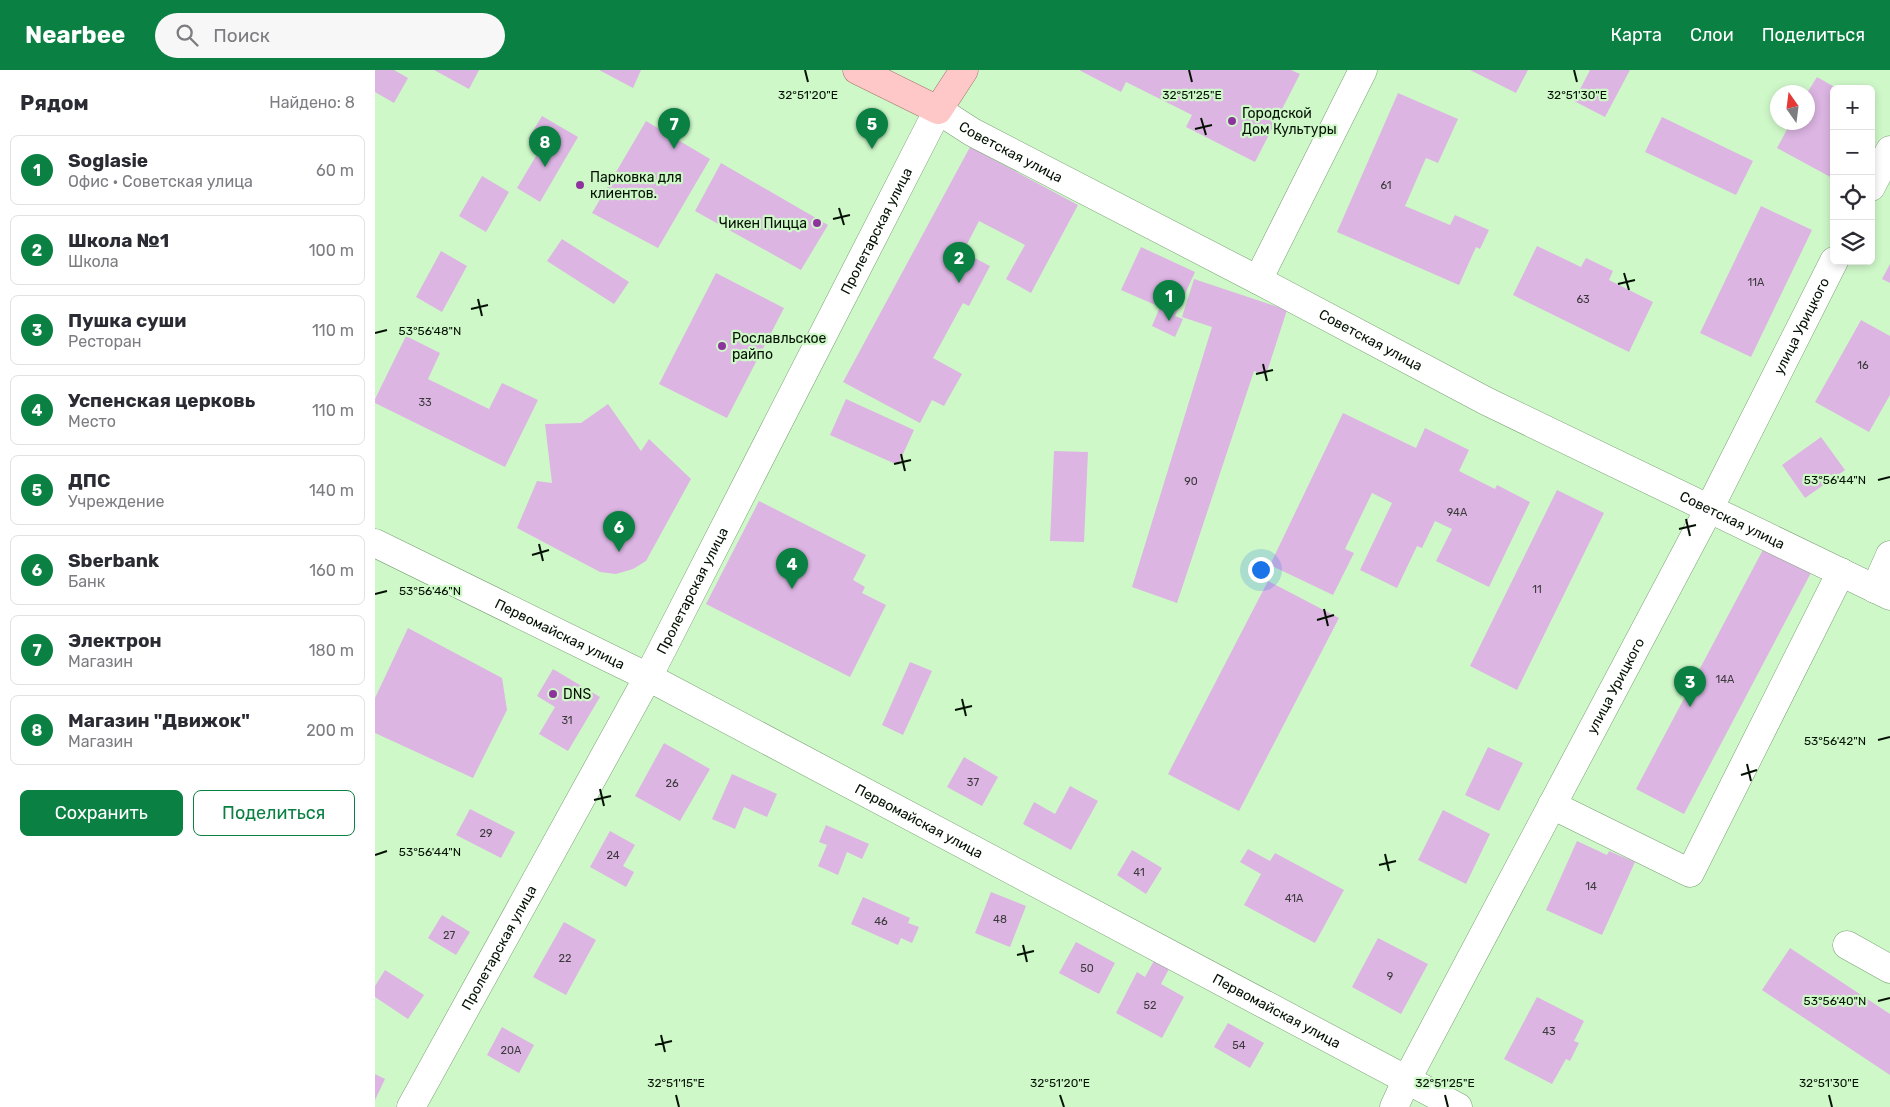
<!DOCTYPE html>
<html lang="ru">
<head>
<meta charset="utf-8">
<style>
  :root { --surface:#fff; --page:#f7f7f7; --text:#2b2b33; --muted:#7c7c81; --line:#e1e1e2; --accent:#0b8043 }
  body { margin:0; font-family:Rubik,sans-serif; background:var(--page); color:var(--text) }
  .controls { position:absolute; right:15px; top:15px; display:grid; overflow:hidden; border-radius:8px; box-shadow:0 2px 8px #0003 }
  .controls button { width:45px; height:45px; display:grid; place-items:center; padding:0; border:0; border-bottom:1px solid var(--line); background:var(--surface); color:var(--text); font:25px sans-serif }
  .compass { position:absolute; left:1395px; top:15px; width:45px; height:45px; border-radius:50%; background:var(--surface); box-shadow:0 2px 8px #0003; rotate:346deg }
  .you { position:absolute; left:885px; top:499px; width:18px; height:18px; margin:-12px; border:4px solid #fff; border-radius:50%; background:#1a73e8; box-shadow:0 0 0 8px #1a73e833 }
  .badge { display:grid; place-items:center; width:32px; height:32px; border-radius:50%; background:var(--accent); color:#fff; font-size:16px; font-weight:700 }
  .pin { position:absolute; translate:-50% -41px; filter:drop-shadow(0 1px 2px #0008) }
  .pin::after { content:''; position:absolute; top:26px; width:18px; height:15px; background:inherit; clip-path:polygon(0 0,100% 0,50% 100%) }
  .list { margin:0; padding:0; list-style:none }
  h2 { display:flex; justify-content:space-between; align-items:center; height:65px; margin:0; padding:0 20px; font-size:21px }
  h2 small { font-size:16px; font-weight:400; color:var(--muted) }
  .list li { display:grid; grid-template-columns:32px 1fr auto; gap:15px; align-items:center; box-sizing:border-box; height:70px; margin:0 10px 10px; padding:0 10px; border:1px solid var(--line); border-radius:8px }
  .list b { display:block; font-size:19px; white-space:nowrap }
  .list p { margin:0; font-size:16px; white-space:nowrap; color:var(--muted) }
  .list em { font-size:16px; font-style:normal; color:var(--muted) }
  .actions { display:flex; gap:10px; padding:15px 20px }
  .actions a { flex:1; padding:11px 0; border:1px solid var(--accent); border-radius:8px; text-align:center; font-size:18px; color:var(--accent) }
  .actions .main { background:var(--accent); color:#fff }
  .icon { flex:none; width:28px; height:28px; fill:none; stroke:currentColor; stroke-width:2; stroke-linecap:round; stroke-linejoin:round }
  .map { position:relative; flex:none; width:1515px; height:1037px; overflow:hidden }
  header { display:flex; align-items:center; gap:30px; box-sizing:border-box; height:70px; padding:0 25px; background:var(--accent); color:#fff }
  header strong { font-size:24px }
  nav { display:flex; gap:28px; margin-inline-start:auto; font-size:18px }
  .search { width:350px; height:45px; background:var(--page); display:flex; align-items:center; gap:12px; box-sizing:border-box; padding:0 18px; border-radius:28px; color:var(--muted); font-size:19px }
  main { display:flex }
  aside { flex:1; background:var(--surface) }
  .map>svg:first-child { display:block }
  .building { fill:#dcb5e2 }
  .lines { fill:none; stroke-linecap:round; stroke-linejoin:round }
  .minor-casing { stroke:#7aa075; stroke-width:29 }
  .major-casing { stroke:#a5716a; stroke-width:29 }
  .minor { stroke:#fff; stroke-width:28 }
  .major { stroke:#fdc8c7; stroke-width:28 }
  .ticks { fill:none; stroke:#041103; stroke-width:2 }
  .poi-dot { fill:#8e339d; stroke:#cff8c9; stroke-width:2 }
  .labels { text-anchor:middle; stroke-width:4.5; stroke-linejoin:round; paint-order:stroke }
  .number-label { font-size:11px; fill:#3a3a3b }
  .poi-label { font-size:14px; fill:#041103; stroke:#cff8c9; text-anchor:start }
  .street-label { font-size:14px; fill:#041103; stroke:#cff8c9 }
  .ticks-label { font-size:12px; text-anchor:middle; fill:#041103; stroke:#cff8c9; stroke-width:4.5; stroke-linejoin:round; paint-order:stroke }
</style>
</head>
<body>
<header>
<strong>Nearbee</strong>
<div class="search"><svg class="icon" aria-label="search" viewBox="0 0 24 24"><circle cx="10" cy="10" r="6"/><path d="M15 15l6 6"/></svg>Поиск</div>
<nav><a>Карта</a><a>Слои</a><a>Поделиться</a></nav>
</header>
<main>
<aside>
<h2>Рядом<small>Найдено: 8</small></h2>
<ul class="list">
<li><span class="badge">1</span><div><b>Soglasie</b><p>Офис · Советская улица</p></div><em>60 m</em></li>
<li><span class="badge">2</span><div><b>Школа №1</b><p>Школа</p></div><em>100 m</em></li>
<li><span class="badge">3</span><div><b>Пушка суши</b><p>Ресторан</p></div><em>110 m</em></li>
<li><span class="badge">4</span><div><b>Успенская церковь</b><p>Место</p></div><em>110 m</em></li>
<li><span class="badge">5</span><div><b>ДПС</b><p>Учреждение</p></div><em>140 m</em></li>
<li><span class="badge">6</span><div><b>Sberbank</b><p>Банк</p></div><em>160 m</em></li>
<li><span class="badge">7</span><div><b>Электрон</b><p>Магазин</p></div><em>180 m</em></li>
<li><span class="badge">8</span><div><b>Магазин &quot;Движок&quot;</b><p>Магазин</p></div><em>200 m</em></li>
</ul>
<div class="actions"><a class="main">Сохранить</a><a>Поделиться</a></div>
</aside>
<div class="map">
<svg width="1515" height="1037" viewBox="0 0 1515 1037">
  <rect width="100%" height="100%" fill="#cff8c9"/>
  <path class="building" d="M0,0H19L33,8L19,33L0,22Z
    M59,0H104L94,19Z
    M224,0H266L258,18Z
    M704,0H916L925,4L880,92L811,57L817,45L751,12L746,22Z
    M1095,0H1153L1141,23Z
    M1215,0H1255L1230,47L1199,31Z
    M1442,7L1463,19H1459V109L1402,78L1416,52H1432V23Z
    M1023,23L1083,49L1063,93L1051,88L1030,136L1075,155L1080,145L1114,160L1105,179L1101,177L1084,215L962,162Z
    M167,46L203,67L165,132L142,118L167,76L153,69Z
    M1287,47L1378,91L1361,125L1270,82Z
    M271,51L335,89L283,178L217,143Z
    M595,77L703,135L656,223L631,209L650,175L604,151L588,182L615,196L594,236L588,233L558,288L587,304L569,336L557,330L545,353L468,312Z
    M346,93L453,155L426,200L320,141Z
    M107,106L134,122L111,162L84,146Z
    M1386,136L1437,160L1376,287L1325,263Z
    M187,169L254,212L239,234L172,191Z
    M1162,176L1206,197L1211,188L1238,201L1234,210L1278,232L1254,282L1138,225Z
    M766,177L820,202L800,246L808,249L800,267L777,256L785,237L746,220Z
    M66,181L92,196L67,242L41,227Z
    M1515,194V213L1507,209Z
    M341,203L409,238L352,348L284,314Z
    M819,209L912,240L891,305L879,301L802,533L757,517L837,257L807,247Z
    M1486,250L1515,266V325L1494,362L1440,332Z
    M31,266L65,283L53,309L114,339L127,313L163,330L130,397L0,333V329Z
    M471,329L539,360L523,395L455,365Z
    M233,334L266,381L274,369L316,409L271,491L258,499L241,504L225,502L142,458L162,411L177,413L170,354L206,353Z
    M968,343L1041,378L1050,358L1094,380L1084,401L1120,419L1122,415L1155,432L1114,517L1061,491L1077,459L1060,451L1047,478L1042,476L1022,518L985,500L1017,433L997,423L970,479L979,483L958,525L895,495Z
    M1446,367L1470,400L1430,428L1407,395Z
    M679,381L713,382L709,472L675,471Z
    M1182,420L1229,443L1142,620L1095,596Z
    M384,431L491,485L478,510L490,517L487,523L511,535L475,607L331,534Z
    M1391,474L1438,499L1309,744L1261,719Z
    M893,511L964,548L864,741L793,704Z
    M33,558L127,608L132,640L98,708L0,663V628Z
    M535,592L557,601L528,665L507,655Z
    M178,599L225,627L193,681L164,664L180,637L162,626Z
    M289,673L335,699L305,751L260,726Z
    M1113,677L1148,693L1124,741L1090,725Z
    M589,687L623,707L607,736L572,717Z
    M357,704L402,724L392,747L369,737L360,759L337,749Z
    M695,716L723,731L696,780L648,754L659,732L680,744Z
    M95,739L140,762L126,788L81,765Z
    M1068,740L1115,764L1091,814L1043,790Z
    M451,755L494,774L487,789L472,782L463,805L443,796L452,775L444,772Z
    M235,761L260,775L248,796L259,802L251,817L215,797Z
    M1202,771L1232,785L1234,781L1260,792L1227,865L1171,840Z
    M873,779L895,791L900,783L969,820L940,873L869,835L886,804L865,792Z
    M757,780L787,798L771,824L742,805Z
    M616,822L651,836L635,877L600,863Z
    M488,827L535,848L533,853L544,857L537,873L526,868L523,875L476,854Z
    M67,845L95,862L81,885L53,868Z
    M189,852L221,870L191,925L158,907Z
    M1003,868L1053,894L1026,944L977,917Z
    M701,872L740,893L724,924L684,903Z
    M1415,878L1515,944V1005L1387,920Z
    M780,889L795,897L786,914L809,927L787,968L741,943L762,902L770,907Z
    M10,900L49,925L33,949L0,927V916Z
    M1162,927L1209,951L1199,971L1204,973L1195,991L1191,989L1177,1014L1129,989Z
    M853,953L889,973L875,998L839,977Z
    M127,957L159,975L144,1003L112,985Z
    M0,1004L10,1009L0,1030Z"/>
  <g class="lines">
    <g class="minor-casing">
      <g id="minor">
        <path d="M1496,117L1515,80"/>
        <path d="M883,210L988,0"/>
        <path id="s1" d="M0,473L273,607L1083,1037"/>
        <path d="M1500,519L1515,485"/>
        <path d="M1177,735L1315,803L1466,502"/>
        <path d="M1472,875L1515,899"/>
        <path id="s2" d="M36,1037L273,607L563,40L597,62L883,210L1111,331L1515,526"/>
        <path id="s3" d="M1019,1037L1031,1011L1334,439L1459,191"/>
      </g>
    </g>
    <g class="major-casing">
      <path id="major" d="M482,0L563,40L589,0"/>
    </g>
    <use href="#minor" class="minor"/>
    <use href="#major" class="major"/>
  </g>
  <path class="ticks" d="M430,0L433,12M814,0L817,12M1199,0L1202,12M826,48L831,65M820,59L837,55M464,138L469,155M458,149L475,145M1249,203L1254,220M1243,214L1260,210M103,229L107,246M96,239L113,235M0,263L12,260M888,294L892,311M881,304L898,300M526,384L530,401M519,394L536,390M1503,410L1515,407M1311,449L1315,466M1304,459L1321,455M164,474L168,491M157,485L174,480M0,524L12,521M949,539L953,556M942,550L959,545M587,629L591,646M580,640L597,636M1503,670L1515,667M1372,694L1376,711M1366,705L1382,700M225,719L229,736M219,730L236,726M1010,784L1014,801M0,785L12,781M1004,795L1021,791M648,875L652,892M642,885L659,881M1503,931L1515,928M286,965L290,982M280,975L297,971M301,1025L304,1037M685,1025L689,1037M1070,1025L1073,1037M1454,1025L1457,1037"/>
  <g class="poi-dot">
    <circle cx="857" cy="51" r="5"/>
    <circle cx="205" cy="115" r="5"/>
    <circle cx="442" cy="153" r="5"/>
    <circle cx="347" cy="276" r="5"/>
    <circle cx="178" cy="624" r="5"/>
  </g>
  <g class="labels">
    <g class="number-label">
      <text x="1011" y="119">61</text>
      <text x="1381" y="216">11А</text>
      <text x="1208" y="233">63</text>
      <text x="1488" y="299">16</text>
      <text x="50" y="336">33</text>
      <text x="816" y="415">90</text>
      <text x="1082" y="446">94А</text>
      <text x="1162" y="523">11</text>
      <text x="1350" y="613">14А</text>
      <text x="192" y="654">31</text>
      <text x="598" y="716">37</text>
      <text x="297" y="717">26</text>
      <text x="111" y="767">29</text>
      <text x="238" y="789">24</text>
      <text x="764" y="806">41</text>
      <text x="1216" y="820">14</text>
      <text x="919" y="832">41А</text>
      <text x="625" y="853">48</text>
      <text x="506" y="855">46</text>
      <text x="74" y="869">27</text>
      <text x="190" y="892">22</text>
      <text x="712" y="902">50</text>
      <text x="1015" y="910">9</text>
      <text x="775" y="939">52</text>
      <text x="1174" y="965">43</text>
      <text x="864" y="979">54</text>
      <text x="136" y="984">20А</text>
    </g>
    <g class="poi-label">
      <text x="867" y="48">Городской<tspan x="867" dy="16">Дом Культуры</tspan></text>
      <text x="215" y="112">Парковка для<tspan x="215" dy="16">клиентов.</tspan></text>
      <text x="432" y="158" text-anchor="end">Чикен Пицца</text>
      <text x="357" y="273">Рославльское<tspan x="357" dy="16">райпо</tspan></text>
      <text x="188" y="629">DNS</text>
    </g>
    <g class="street-label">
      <text dy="5" stroke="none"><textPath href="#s2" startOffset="1212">Советская улица</textPath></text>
      <text dy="5" stroke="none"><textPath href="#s2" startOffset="992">Пролетарская улица</textPath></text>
      <text dy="5" stroke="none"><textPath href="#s3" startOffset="881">улица Урицкого</textPath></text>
      <text dy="5" stroke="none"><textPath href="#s2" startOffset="1618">Советская улица</textPath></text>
      <text dy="5" stroke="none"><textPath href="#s2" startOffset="2022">Советская улица</textPath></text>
      <text dy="5" stroke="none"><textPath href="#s2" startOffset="588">Пролетарская улица</textPath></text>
      <text dy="5" stroke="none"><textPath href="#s1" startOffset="206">Первомайская улица</textPath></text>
      <text dy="5" stroke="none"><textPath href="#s3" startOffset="476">улица Урицкого</textPath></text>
      <text dy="5" stroke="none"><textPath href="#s1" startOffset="611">Первомайская улица</textPath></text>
      <text dy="5" stroke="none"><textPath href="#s2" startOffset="182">Пролетарская улица</textPath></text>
      <text dy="5" stroke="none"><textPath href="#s1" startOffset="1016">Первомайская улица</textPath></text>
    </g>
  </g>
  <g class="ticks-label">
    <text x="433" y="29">32°51'20"E</text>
    <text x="817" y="29">32°51'25"E</text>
    <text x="1202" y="29">32°51'30"E</text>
    <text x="55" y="265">53°56'48"N</text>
    <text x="1460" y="414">53°56'44"N</text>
    <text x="55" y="525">53°56'46"N</text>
    <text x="1460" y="675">53°56'42"N</text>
    <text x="55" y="786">53°56'44"N</text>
    <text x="1460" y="935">53°56'40"N</text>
    <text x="301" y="1017">32°51'15"E</text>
    <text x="685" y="1017">32°51'20"E</text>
    <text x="1070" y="1017">32°51'25"E</text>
    <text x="1454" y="1017">32°51'30"E</text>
  </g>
</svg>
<div class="controls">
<button>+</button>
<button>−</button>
<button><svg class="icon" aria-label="locate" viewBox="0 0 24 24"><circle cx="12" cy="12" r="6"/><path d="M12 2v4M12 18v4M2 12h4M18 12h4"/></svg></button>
<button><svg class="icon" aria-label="layers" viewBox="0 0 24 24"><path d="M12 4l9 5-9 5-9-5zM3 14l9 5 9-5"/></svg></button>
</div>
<svg class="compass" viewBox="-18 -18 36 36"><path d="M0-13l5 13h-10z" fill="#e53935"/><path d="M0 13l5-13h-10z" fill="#7c7c81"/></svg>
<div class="you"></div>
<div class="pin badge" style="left:794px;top:251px">1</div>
<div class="pin badge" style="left:584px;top:213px">2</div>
<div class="pin badge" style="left:1315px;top:637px">3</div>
<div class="pin badge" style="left:417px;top:519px">4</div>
<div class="pin badge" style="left:497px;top:79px">5</div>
<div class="pin badge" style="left:244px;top:482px">6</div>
<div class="pin badge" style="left:299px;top:79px">7</div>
<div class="pin badge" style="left:170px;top:97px">8</div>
</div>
</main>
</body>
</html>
